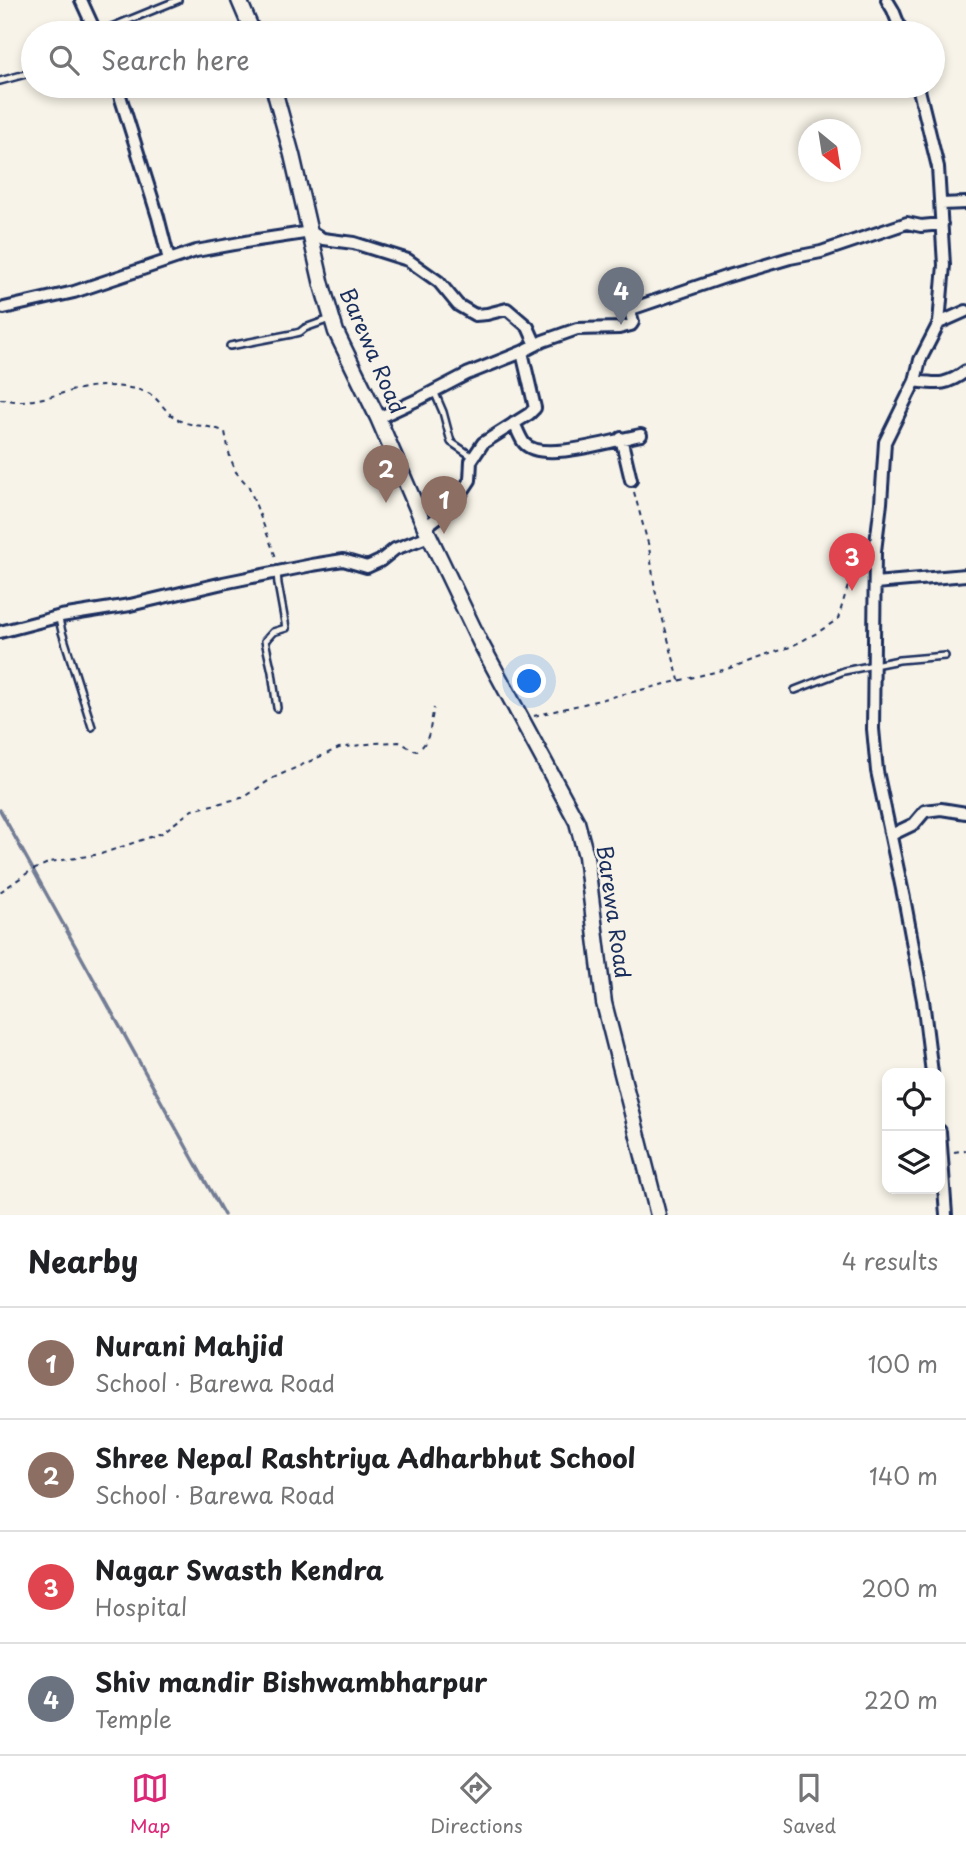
<!DOCTYPE html>
<html lang="en">
<head>
<meta charset="utf-8">
<style>
  :root { --surface:#fff; --page:#f6f6f6; --text:#202124; --muted:#757577; --line:#e0e0e0; --accent:#db2777 }
  body { margin:0; font-family:"Playpen Sans",sans-serif; background:var(--page); color:var(--text) }
  .controls { position:absolute; right:21px; bottom:21px; display:grid; overflow:hidden; border-radius:14px; box-shadow:0 4px 10px #0003 }
  .controls button { width:63px; height:63px; display:grid; place-items:center; padding:0; border:0; border-bottom:2px solid var(--line); background:var(--surface); color:var(--text); font:35px sans-serif }
  .compass { position:absolute; left:798px; top:119px; width:63px; height:63px; border-radius:50%; background:var(--surface); box-shadow:0 4px 10px #0003; rotate:150deg }
  .you { position:absolute; left:530px; top:682px; width:24px; height:24px; margin:-18px; border:5px solid #fff; border-radius:50%; background:#1a73e8; box-shadow:0 0 0 10px #1a73e833 }
  .badge { display:grid; place-items:center; width:46px; height:46px; border-radius:50%; background:var(--accent); color:#fff; font-size:23px; font-weight:700 }
  .pin { position:absolute; translate:-50% -58px; filter:drop-shadow(0 2px 4px #0008) }
  .pin::after { content:''; position:absolute; top:37px; width:24px; height:21px; background:inherit; clip-path:polygon(0 0,100% 0,50% 100%) }
  .list { margin:0; padding:0; list-style:none }
  h2 { display:flex; justify-content:space-between; align-items:center; height:91px; margin:0; padding:0 28px; font-size:30px }
  h2 small { font-size:23px; font-weight:400; color:var(--muted) }
  .list li { display:grid; grid-template-columns:46px 1fr auto; gap:21px; align-items:center; box-sizing:border-box; height:112px; padding:0 28px; border-top:2px solid var(--line) }
  .list b { display:block; font-size:26px; white-space:nowrap }
  .list p { margin:0; font-size:23px; white-space:nowrap; color:var(--muted) }
  .list em { font-size:23px; font-style:normal; color:var(--muted) }
  .icon { flex:none; width:38px; height:38px; fill:none; stroke:currentColor; stroke-width:2; stroke-linecap:round; stroke-linejoin:round }
  .map { position:relative; flex:none; width:966px; height:1215px; overflow:hidden }
  .search { position:absolute; background:var(--surface); box-shadow:0 4px 10px #0003; left:21px; right:21px; top:21px; height:77px; display:flex; align-items:center; gap:18px; box-sizing:border-box; padding:0 24px; border-radius:38px; color:var(--muted); font-size:26px }
  .sheet { height:539px; background:var(--surface) }
  nav { display:flex; justify-content:space-around; align-items:center; box-sizing:border-box; height:98px; border-top:2px solid var(--line); background:var(--surface); font-size:19px; color:var(--muted) }
  nav a { display:grid; justify-items:center; gap:4px }
  nav .on { color:var(--accent) }
  .map>svg:first-child { display:block }
  .lines { fill:none; stroke-linecap:round; stroke-linejoin:round }
  .stream { stroke:#727c95; stroke-width:3.5 }
  .lane-casing { stroke:#1b2f5e; stroke-width:10 }
  .street-casing { stroke:#1b2f5e; stroke-width:16 }
  .secondary-casing { stroke:#1b2f5e; stroke-width:19 }
  .path { stroke:#1b2f5e; stroke-width:2; stroke-dasharray:5 5; stroke-linecap:butt }
  .lane { stroke:#f7f3e8; stroke-width:5 }
  .street { stroke:#f7f3e8; stroke-width:10 }
  .secondary { stroke:#f7f3e8; stroke-width:14 }
  .labels { text-anchor:middle; stroke-width:5; stroke-linejoin:round; paint-order:stroke }
  .street-label { font-size:21px; fill:#1b2f5e; stroke:#f7f3e8 }
</style>
</head>
<body>
<div class="map">
<svg width="966" height="1215" viewBox="0 0 966 1215">
  <rect width="100%" height="100%" fill="#f7f3e8"/>
  <filter id="ink" filterUnits="userSpaceOnUse"><feTurbulence type="fractalNoise" baseFrequency=".0143" numOctaves="2"/><feDisplacementMap in="SourceGraphic" scale="14" xChannelSelector="R" yChannelSelector="G"/><feConvolveMatrix kernelMatrix="1 2 1 2 8 2 1 2 1" color-interpolation-filters="sRGB"/></filter>
  <g filter="url(#ink)">
    <g class="lines">
      <path class="stream" d="M0,810L224,1215"/>
      <g class="lane-casing">
        <path id="lane" d="M97,33L178,0
          M0,81L33,72
          M230,346L292,334L300,332L305,328L330,319
          M434,391L443,412L451,442L473,457
          M277,572L278,584L286,628L273,632L265,641L272,672L277,708
          M61,616L59,619L62,632L92,727
          M795,690L844,671L899,660L945,656"/>
      </g>
      <g class="street-casing">
        <path id="street" d="M81,0L96,33
          M887,0L893,10L902,33
          M117,86L158,217L169,260
          M918,86L938,167L944,265L939,323
          M941,204L966,203
          M4,308L74,292L196,251L251,241L311,232L323,239L354,243L408,260L439,282L458,305L475,315L487,314L507,309L528,327L536,345
          M915,381C938,384 946,386 966,371
          M378,418L419,399L467,374L522,352L543,341L577,329L619,328L631,325L633,322L630,311L634,308L725,277L790,258L821,252L907,223L921,226L942,224
          M514,423C517,429 520,438 524,443C541,464 617,439 641,435
          M621,438L631,480
          M425,527L445,512L456,501L470,480L471,461L483,443L529,414L535,408L522,352
          M875,583L966,575
          M0,632L61,616L130,605L223,583L312,565L343,560L367,567L380,561L395,549L429,536
          M891,835L914,824L925,811L941,809L966,813
          M932,1073L923,1000L905,903L877,771L873,729L875,551L881,503L885,442L915,381L920,360L939,323L966,311
          M940,1131L946,1215"/>
      </g>
      <g class="secondary-casing">
        <path id="secondary" d="M239,0L253,33
          M273,86L292,155L322,285L336,332L378,418L425,527L480,642L577,822L586,856L604,1003L658,1215"/>
      </g>
      <path class="path" d="M0,399C5,399 11,401 16,401C47,402 76,385 107,386C119,386 139,388 150,394C162,402 167,416 183,422C197,427 211,425 225,432L230,457L236,472L249,487L277,560
        M634,492L649,547L655,590L679,680
        M534,716L727,669L790,647L817,633L838,619L853,569L863,561
        M0,892L29,872L50,862L101,854L162,833L192,810L245,797L271,779L339,748L375,743L399,742L416,751C431,744 430,723 434,708
        M954,1152L966,1150"/>
      <use href="#lane" class="lane"/>
      <use href="#street" class="street"/>
      <use href="#secondary" class="secondary"/>
    </g>
  </g>
  <g class="labels">
    <g class="street-label">
      <text transform="translate(372 351) rotate(67)" y="7">Barewa Road</text>
      <text transform="translate(613 912) rotate(82)" y="7">Barewa Road</text>
    </g>
  </g>
</svg>
<div class="controls">
<button><svg class="icon" aria-label="locate" viewBox="0 0 24 24"><circle cx="12" cy="12" r="6"/><path d="M12 2v4M12 18v4M2 12h4M18 12h4"/></svg></button>
<button><svg class="icon" aria-label="layers" viewBox="0 0 24 24"><path d="M12 4l9 5-9 5-9-5zM3 14l9 5 9-5"/></svg></button>
</div>
<svg class="compass" viewBox="-18 -18 36 36"><path d="M0-13l5 13h-10z" fill="#e53935"/><path d="M0 13l5-13h-10z" fill="#757577"/></svg>
<div class="you"></div>
<div class="pin badge" style="left:444px;top:534px;background:#8d6e63">1</div>
<div class="pin badge" style="left:386px;top:503px;background:#8d6e63">2</div>
<div class="pin badge" style="left:852px;top:591px;background:#e0444e">3</div>
<div class="pin badge" style="left:621px;top:325px;background:#6b7280">4</div>
<div class="search"><svg class="icon" aria-label="search" viewBox="0 0 24 24"><circle cx="10" cy="10" r="6"/><path d="M15 15l6 6"/></svg>Search here</div>
</div>
<section class="sheet">
<h2>Nearby<small>4 results</small></h2>
<ul class="list">
<li><span class="badge" style="background:#8d6e63">1</span><div><b>Nurani Mahjid</b><p>School · Barewa Road</p></div><em>100 m</em></li>
<li><span class="badge" style="background:#8d6e63">2</span><div><b>Shree Nepal Rashtriya Adharbhut School</b><p>School · Barewa Road</p></div><em>140 m</em></li>
<li><span class="badge" style="background:#e0444e">3</span><div><b>Nagar Swasth Kendra</b><p>Hospital</p></div><em>200 m</em></li>
<li><span class="badge" style="background:#6b7280">4</span><div><b>Shiv mandir Bishwambharpur</b><p>Temple</p></div><em>220 m</em></li>
</ul>
</section>
<nav>
<a class="on"><svg class="icon" aria-label="map" viewBox="0 0 24 24"><path d="M3 6l6-2 6 2 6-2v14l-6 2-6-2-6 2zM9 4v14M15 6v14"/></svg>Map</a>
<a><svg class="icon" aria-label="directions" viewBox="0 0 24 24"><path d="M12 3l9 9-9 9-9-9zM9 14v-3h6M13 9l2 2-2 2"/></svg>Directions</a>
<a><svg class="icon" aria-label="saved" viewBox="0 0 24 24"><path d="M7 4h10v16l-5-4-5 4z"/></svg>Saved</a>
</nav>
</body>
</html>
